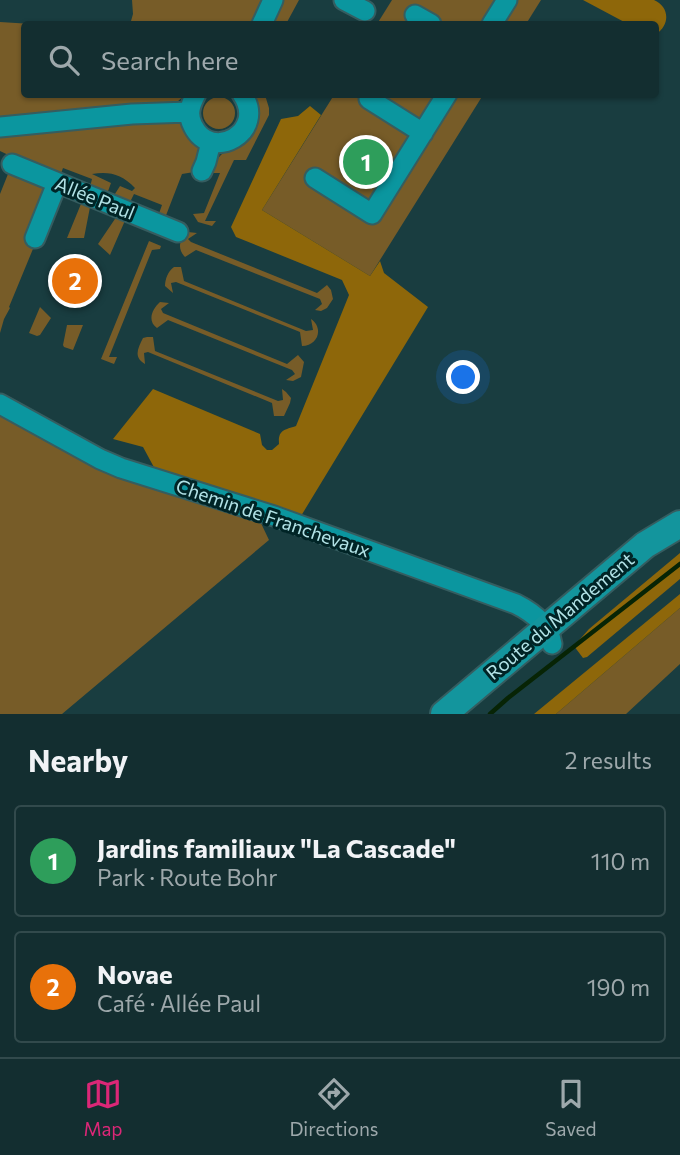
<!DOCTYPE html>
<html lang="en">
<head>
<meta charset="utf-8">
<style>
  :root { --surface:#132e30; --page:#1c3638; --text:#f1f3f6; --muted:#9da8ab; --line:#324a4c; --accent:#db2777 }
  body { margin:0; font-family:Commissioner,sans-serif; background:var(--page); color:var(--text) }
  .you { position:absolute; left:464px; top:378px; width:24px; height:24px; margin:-18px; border:5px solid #fff; border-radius:50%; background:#1a73e8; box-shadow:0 0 0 10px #1a73e833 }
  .badge { display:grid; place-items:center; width:46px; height:46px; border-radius:50%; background:var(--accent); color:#fff; font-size:23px; font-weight:700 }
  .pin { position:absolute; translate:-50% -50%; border:4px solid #fff; box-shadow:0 2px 7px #0006 }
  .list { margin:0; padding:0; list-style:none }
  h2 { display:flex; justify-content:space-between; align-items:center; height:91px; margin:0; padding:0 28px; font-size:30px }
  h2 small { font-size:23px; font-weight:400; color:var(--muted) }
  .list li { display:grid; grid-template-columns:46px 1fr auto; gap:21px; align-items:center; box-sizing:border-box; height:112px; margin:0 14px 14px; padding:0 14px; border:2px solid var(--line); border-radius:7px }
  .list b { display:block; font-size:26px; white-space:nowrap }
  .list p { margin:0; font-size:23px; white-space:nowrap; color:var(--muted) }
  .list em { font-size:23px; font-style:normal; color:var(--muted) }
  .icon { flex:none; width:38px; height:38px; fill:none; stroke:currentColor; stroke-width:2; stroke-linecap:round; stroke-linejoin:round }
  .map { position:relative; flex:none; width:680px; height:714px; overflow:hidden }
  .search { position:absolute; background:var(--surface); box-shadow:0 2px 5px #0004; left:21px; right:21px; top:21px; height:77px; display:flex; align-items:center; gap:18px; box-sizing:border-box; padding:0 24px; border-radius:7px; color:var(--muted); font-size:26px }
  .sheet { height:343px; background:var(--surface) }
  nav { display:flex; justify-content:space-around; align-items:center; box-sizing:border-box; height:98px; border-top:2px solid var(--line); background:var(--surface); font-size:19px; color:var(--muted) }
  nav a { display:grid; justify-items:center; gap:4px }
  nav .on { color:var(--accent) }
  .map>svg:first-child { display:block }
  .green { fill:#775c28 }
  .forest { fill:#8e670a }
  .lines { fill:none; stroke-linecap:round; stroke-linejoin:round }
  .stream { stroke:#072405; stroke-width:4.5 }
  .minor-casing { stroke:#355d60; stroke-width:23 }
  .major-casing { stroke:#355d60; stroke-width:30 }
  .minor { stroke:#0b969f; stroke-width:19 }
  .major { stroke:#13959d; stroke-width:26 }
  .labels { text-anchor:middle; stroke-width:6; stroke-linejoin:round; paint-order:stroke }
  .street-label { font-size:19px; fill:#b2e3e7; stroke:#002426 }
</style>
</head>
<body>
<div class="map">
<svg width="680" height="714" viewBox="0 0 680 714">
  <rect width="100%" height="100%" fill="#193d40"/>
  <path class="green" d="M132,0H262L252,24H126L131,21L133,14Z
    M282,0H299L286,24H272Z
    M392,0H541L526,24H377Z
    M0,22L32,24H24V94L185,95L177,102L171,104H135L0,118Z
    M253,95H265L269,108V115L246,160H234L205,221H216L212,226L198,222L193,214L204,213L220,173H212C214,167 217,158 222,154C229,150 236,148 243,144C258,133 262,111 253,95Z
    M334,95H483L370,276L262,210Z
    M203 113a16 16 0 1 1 32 0a16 16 0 1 1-32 0Z
    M128,120L177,122C186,127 201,143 200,155C199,160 196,167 194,172L182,174L165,218H173L170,224L157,219L162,205L134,194L129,204L113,197L120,186L132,191L135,188C122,174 109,171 92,174L111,183L107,194L90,187L92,179L63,168L59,179L0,151V134Z
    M10,169L23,174L27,181L34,184L42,182L56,187L47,215L9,307L10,308L4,319L0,333V194Z
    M83,199L91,202L84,238H67Z
    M119,213L127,216L110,255L98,244Z
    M188,232L197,233L188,239L191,242L317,293L327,285L331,290L333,299L327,308L321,311L315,310L322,304L320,299L196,250L185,257C177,249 179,239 188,232Z
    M149,241L161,246L160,249L152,250L109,357H117L114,364L101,359Z
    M174,267H181L184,281L306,331L313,330L311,319C324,328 318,346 302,346L300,332L176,282L171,283L173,293L165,286C165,279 168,271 174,267Z
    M160,302L169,303L161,309L163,313L287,364L298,355L304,362L301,377L293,381L286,380L295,374L292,370L168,320L157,328C147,321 152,309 160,302Z
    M40,307L51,318L40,335L37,336L29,333Z
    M67,325H83L73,350L64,347L63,345Z
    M147,337H153L155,351L278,401L283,400L282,389L286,392L291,398L290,403L284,416H274L272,403L148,352L144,353L145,364C133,357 138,348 143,338Z
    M0,415L259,519L269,540L62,714H0Z
    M680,608V664L626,714H556Z"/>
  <path class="forest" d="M583,0H654C670,7 670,25 656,34V24H628Z
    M310,106L321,115L262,210L370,276L380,261L384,273L428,307L301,516L156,471L143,447L113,439L153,389L260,434L262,445L267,450H272L279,444C278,430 284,430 296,426L349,295L342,280L236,237L231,227L281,119L298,116Z
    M680,553V579L587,657L583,658L574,646L589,629Z
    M680,594V608L556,714H534Z"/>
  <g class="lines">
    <path class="stream" d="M490,714L508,698L680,564"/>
    <g class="minor-casing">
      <path id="minor" d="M344,0L365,11
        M415,15L431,24
        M262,24L273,0
        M492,24L507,0
        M196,94C190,105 187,115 193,126C211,163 268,132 242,94
        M369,99L423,133
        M0,127L132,114L189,112
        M12,164L178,232
        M202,171L206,162L211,142
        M315,178L372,214L447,94
        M35,238L57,183
        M0,404L100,459L121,468L274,516L516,604C532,612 549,625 552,644"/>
    </g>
    <g class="major-casing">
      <path id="major" d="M444,714L645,545L680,524"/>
    </g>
    <use href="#minor" class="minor"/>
    <use href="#major" class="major"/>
  </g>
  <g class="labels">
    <g class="street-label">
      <text transform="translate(95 198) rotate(22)" y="7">Allée Paul</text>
      <text transform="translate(273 518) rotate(19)" y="7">Chemin de Franchevaux</text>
      <text transform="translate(560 616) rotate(-40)" y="7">Route du Mandement</text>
    </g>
  </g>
</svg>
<div class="you"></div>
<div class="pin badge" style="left:366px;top:162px;background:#2e9e5b">1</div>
<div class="pin badge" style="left:75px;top:281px;background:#e8710a">2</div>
<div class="search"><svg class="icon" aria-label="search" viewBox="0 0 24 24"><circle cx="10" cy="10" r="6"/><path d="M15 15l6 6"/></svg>Search here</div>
</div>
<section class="sheet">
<h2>Nearby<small>2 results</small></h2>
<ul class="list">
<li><span class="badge" style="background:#2e9e5b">1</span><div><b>Jardins familiaux &quot;La Cascade&quot;</b><p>Park · Route Bohr</p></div><em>110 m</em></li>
<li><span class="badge" style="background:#e8710a">2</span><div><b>Novae</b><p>Café · Allée Paul</p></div><em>190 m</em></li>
</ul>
</section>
<nav>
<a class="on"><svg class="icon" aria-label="map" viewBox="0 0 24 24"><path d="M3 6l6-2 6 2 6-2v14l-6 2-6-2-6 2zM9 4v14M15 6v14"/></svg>Map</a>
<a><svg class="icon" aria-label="directions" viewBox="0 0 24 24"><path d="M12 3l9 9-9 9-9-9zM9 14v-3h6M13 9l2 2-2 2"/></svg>Directions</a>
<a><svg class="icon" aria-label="saved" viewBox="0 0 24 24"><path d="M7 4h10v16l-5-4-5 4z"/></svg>Saved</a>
</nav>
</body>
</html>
